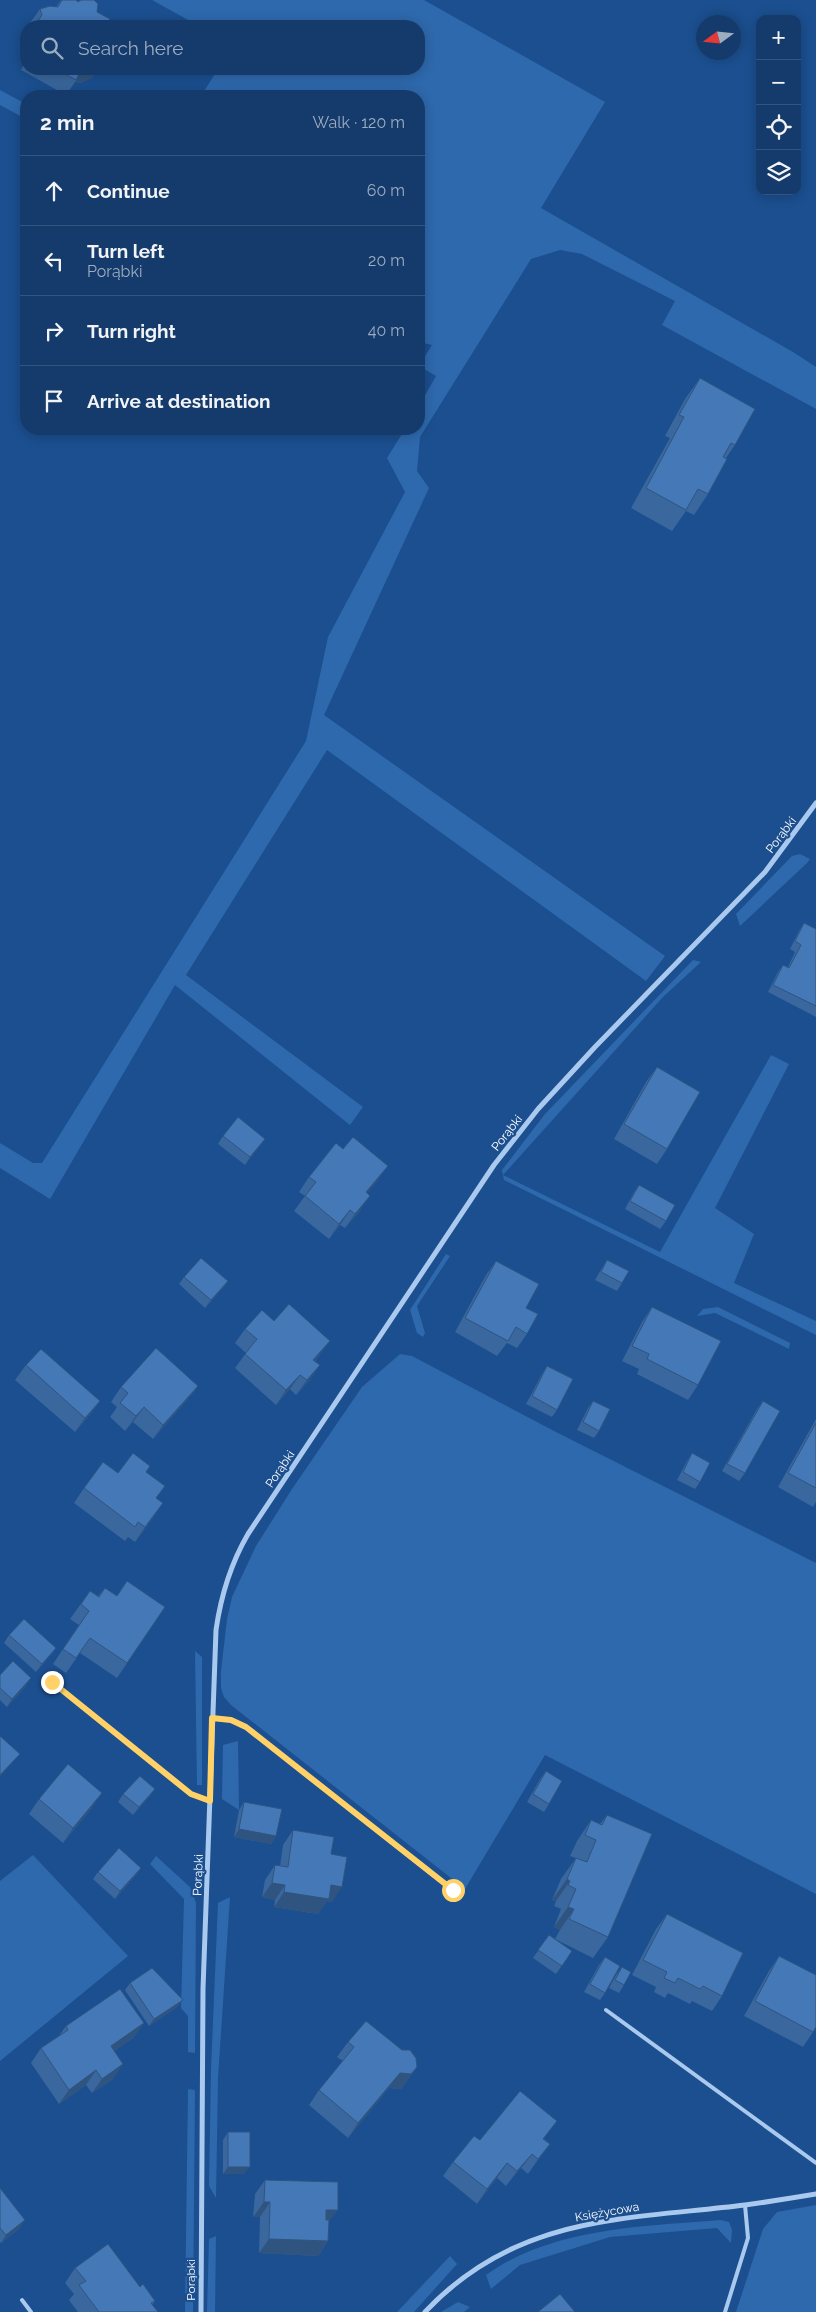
<!DOCTYPE html>
<html lang="en">
<head>
<meta charset="utf-8">
<style>
  :root { --surface:#143b6b; --page:#1d4271; --text:#f1f3f6; --muted:#9dadc1; --line:#33557e }
  body { margin:0; font-family:Raleway,sans-serif; background:var(--page); color:var(--text) }
  .controls { position:absolute; right:15px; top:15px; display:grid; overflow:hidden; border-radius:10px; box-shadow:0 2px 12px #0003 }
  .controls button { width:45px; height:45px; display:grid; place-items:center; padding:0; border:0; border-bottom:1px solid var(--line); background:var(--surface); color:var(--text); font:25px sans-serif }
  .compass { position:absolute; left:696px; top:15px; width:45px; height:45px; border-radius:50%; background:var(--surface); box-shadow:0 2px 12px #0003; rotate:255deg }
  .stop { position:absolute; width:15px; height:15px; margin:-11px; border:4px solid #ffd166; border-radius:50%; background:#fff }
  .stop.end { background:#ffd166; border-color:#fff; box-shadow:0 1px 5px #0008 }
  .list { margin:0; padding:0; list-style:none }
  h2 { display:flex; justify-content:space-between; align-items:center; height:65px; margin:0; padding:0 20px; font-size:21px }
  h2 small { font-size:16px; font-weight:400; color:var(--muted) }
  .list li { display:grid; grid-template-columns:32px 1fr auto; gap:15px; align-items:center; box-sizing:border-box; height:70px; padding:0 20px; border-top:1px solid var(--line) }
  .list b { display:block; font-size:19px; white-space:nowrap }
  .list p { margin:0; font-size:16px; white-space:nowrap; color:var(--muted) }
  .list em { font-size:16px; font-style:normal; color:var(--muted) }
  .icon { flex:none; width:28px; height:28px; fill:none; stroke:currentColor; stroke-width:2; stroke-linecap:round; stroke-linejoin:round }
  .map { position:relative; flex:none; width:816px; height:2312px; overflow:hidden }
  .search { position:absolute; background:var(--surface); box-shadow:0 2px 12px #0003; left:20px; top:20px; width:405px; height:55px; display:flex; align-items:center; gap:12px; box-sizing:border-box; padding:0 18px; border-radius:20px; color:var(--muted); font-size:19px }
  .panel { position:absolute; background:var(--surface); box-shadow:0 2px 12px #0003; left:20px; top:90px; width:405px; height:345px; border-radius:20px }
  .map>svg:first-child { display:block }
  .green { fill:#2e69ad }
  .lines { fill:none; stroke-linecap:round; stroke-linejoin:round }
  .service { stroke:#a9c9ee; stroke-width:4 }
  .minor { stroke:#a9c9ee; stroke-width:5 }
  .wall { fill:#3a679d }
  .shaded-wall { fill:#305480 }
  .building { fill:#4478b7; stroke:#305480 }
  .route { stroke:#ffd166; stroke-width:6 }
  .labels { text-anchor:middle; stroke-width:4.5; stroke-linejoin:round; paint-order:stroke }
  .street-label { font-size:12px; fill:#fff; stroke:#1b4f8f }
</style>
</head>
<body>
<div class="map">
<svg width="816" height="2312" viewBox="0 0 816 2312">
  <rect width="100%" height="100%" fill="#1b4f8f"/>
  <path class="green" d="M152,0H424L605,102L541,208L793,352L816,367V409L662,325L675,301L582,254L560,250L531,259L420,437L417,471L429,488L324,715L665,956L646,981L327,750L186,975L363,1107L350,1125L175,985L50,1199L0,1168V1143L33,1163H42L306,741L328,637L405,492L387,458L405,429H419V406L436,376L419,366L432,345L419,342V96H201L218,69H419V26H199Z
    M0,90L26,104V119L0,105Z
    M800,854L810,859L807,863L740,926L736,914L792,856Z
    M693,960L701,962L663,997L503,1175L660,1252L771,1055L789,1064L715,1208L754,1234L734,1283L816,1321V1335L504,1180L502,1170L545,1114Z
    M446,1254L450,1256L417,1306L425,1333L423,1337L417,1333L410,1310Z
    M718,1307L790,1343L789,1349L715,1313L697,1316L703,1309Z
    M400,1354L412,1356L556,1432L816,1563V1894L545,1755L465,1889L231,1705L224,1697L221,1688V1671L227,1619L232,1597L256,1546L292,1489L362,1387Z
    M195,1651L202,1657V1785H197Z
    M238,1741L239,1810L222,1799L223,1745Z
    M33,1855L128,1956L0,2061V1881Z
    M156,1856L190,1887L196,1903L195,2053L188,2052V2016L181,2008L184,1899L150,1864Z
    M230,1897L218,2078L216,2198L209,2186L211,2070L218,1903Z
    M188,2089L195,2090L193,2312H185Z
    M816,2205V2312H736L763,2229L777,2212Z
    M721,2220L729,2222L732,2230L731,2243L717,2228L610,2237L520,2265L491,2289L486,2275C551,2228 644,2226 721,2220Z
    M216,2236L215,2312H207L209,2239Z
    M450,2256L457,2264L414,2312H397Z
    M458,2302L470,2307L464,2312H441Z"/>
  <g class="lines">
    <path class="service" d="M52,1682L191,1794L210,1801
      M212,1718L231,1720L246,1727L453,1891
      M606,2010L816,2163
      M22,2300L31,2312
      M725,2312L748,2238L745,2205"/>
    <path class="minor" d="M201,2312L203,1989L216,1630C221,1595 230,1565 248,1534L494,1165L538,1109L595,1047L765,872L816,803
      M425,2312C516,2215 623,2220 745,2205C768,2202 792,2198 816,2194"/>
  </g>
  <path class="wall" d="M61,0H76L97,12L31,26L30,23L40,9L56,7Z
    M26,32V55L22,50L20,41Z
    M26,60V69H98L92,78L80,83L75,82L66,95L21,70Z
    M700,378L735,445L726,458L708,494L694,515L686,511L672,531L631,508L670,438L665,436L685,399Z
    M804,923L816,929V1017L768,992L778,972L783,965L788,967L795,952L790,949L799,931Z
    M657,1067L667,1149L657,1164L614,1139L646,1082Z
    M223,1136L265,1139L245,1165L218,1144Z
    M309,1177L378,1180L367,1193L360,1211L345,1228L340,1225L329,1239L294,1211L305,1196L299,1192Z
    M639,1185L666,1221L660,1229L625,1209L634,1192Z
    M607,1260L622,1283L617,1291L595,1280L602,1268Z
    M496,1261L526,1308L527,1334L517,1348L507,1343L497,1356L455,1332L486,1275Z
    M184,1277L228,1281L222,1289L205,1308L179,1284Z
    M652,1307L698,1385L688,1400L637,1374L639,1369L622,1361L642,1322Z
    M274,1321L320,1355L315,1361L310,1380L296,1395L290,1389L276,1405L235,1368L246,1353L235,1343L245,1329Z
    M26,1365L100,1401L89,1416L75,1432L15,1380Z
    M547,1366L557,1410L552,1417L526,1404L542,1374Z
    M198,1386L187,1400L153,1439L133,1422L125,1431L110,1417L117,1407L111,1402L121,1387Z
    M593,1401L599,1431L594,1438L577,1430L588,1408Z
    M763,1401L745,1473L739,1481L722,1471L757,1409Z
    M816,1419V1502L813,1507L778,1487Z
    M692,1453L700,1482L695,1489L677,1480L687,1461Z
    M146,1472L156,1498L153,1518L135,1542L128,1537L125,1541L74,1503L84,1488L118,1473Z
    M105,1588L116,1596L165,1607L117,1678L80,1653L66,1673L53,1664L79,1625L70,1619L90,1591L98,1596Z
    M9,1635L56,1648L51,1655L36,1672L4,1643Z
    M0,1675L26,1686L7,1707L0,1700Z
    M546,1771L549,1804L544,1812L527,1802L540,1779Z
    M155,1789L149,1797L133,1815L118,1802L123,1794Z
    M39,1799L92,1808L63,1843L29,1814Z
    M244,1802L276,1836L271,1844L234,1837L239,1810Z
    M607,1815L608,1937L593,1958L555,1939L560,1930L554,1927L561,1909L554,1906L556,1901L552,1900L561,1879L576,1858L570,1856L577,1841L591,1820L600,1824Z
    M293,1830L331,1854L332,1902L327,1901L318,1914L274,1907L275,1900L262,1897L265,1880L275,1865L280,1866L283,1845Z
    M141,1868L136,1875L115,1899L93,1879L98,1872Z
    M667,1914L722,1996L712,2011L692,2001L690,2004L668,1993L665,1998L654,1992L656,1987L632,1975L656,1929Z
    M549,1935L572,1951L556,1974L533,1958Z
    M779,1956L813,2032L803,2047L744,2016L769,1971Z
    M605,1957V1993L600,2000L584,1992L599,1965Z
    M622,1967L624,1985L619,1993L609,1988L616,1975Z
    M130,1983L183,2000L177,2007L149,2026L125,1990Z
    M144,2023L133,2038L114,2051L113,2079L92,2093L86,2085L59,2104L31,2063L41,2048L58,2037L66,2026Z
    M348,2042L417,2067L401,2089L389,2088L348,2138L309,2105L319,2090L343,2061L337,2057Z
    M228,2132L244,2174H223V2140Z
    M544,2139L550,2144L528,2174L521,2168L506,2186L497,2178L477,2204L443,2176L453,2162L480,2140Z
    M265,2180L329,2222L328,2241L318,2256L259,2253L260,2217H253L255,2194Z
    M0,2188L20,2228L1,2243L0,2242Z
    M75,2268L140,2287L155,2301L152,2305L158,2312H78L69,2300L74,2294L65,2283Z"/>
  <path class="shaded-wall" d="M82,69H98L92,78L80,83L75,82Z
    M265,1139L260,1146L245,1165L250,1157Z
    M388,1166L378,1180L356,1207L366,1192Z
    M370,1196L360,1211L345,1228L355,1214Z
    M350,1210L340,1225L329,1239L339,1224Z
    M228,1281L222,1289L205,1308L211,1300Z
    M330,1341L320,1355L303,1374L313,1360Z
    M320,1365L310,1380L296,1395L307,1380Z
    M300,1375L290,1389L276,1405L286,1390Z
    M198,1386L187,1400L153,1439L163,1425Z
    M100,1401L89,1416L75,1432L85,1418Z
    M144,1407L133,1422L125,1431L136,1416Z
    M163,1503L153,1518L135,1542L145,1527Z
    M56,1648L51,1655L36,1672L42,1664Z
    M31,1678L26,1686L7,1707L12,1699Z
    M20,1754L14,1761L0,1777V1775Z
    M155,1789L149,1797L133,1815L139,1807Z
    M102,1793L92,1808L63,1843L73,1828Z
    M239,1829L276,1836L271,1844L234,1837Z
    M141,1868L136,1875L115,1899L120,1891Z
    M567,1879L570,1881L556,1901L552,1900Z
    M272,1883L285,1885L275,1900L262,1897Z
    M331,1885L342,1887L332,1902L327,1901L318,1914L274,1907L284,1892Z
    M568,1907L574,1909L560,1930L554,1927Z
    M183,2000L177,2007L149,2026L154,2019Z
    M144,2023L133,2038L100,2061L111,2046Z
    M123,2064L113,2079L92,2093L102,2079Z
    M417,2067L401,2089L389,2088L348,2138L358,2123L400,2073Z
    M96,2070L86,2085L59,2104L69,2090Z
    M550,2144L528,2174L538,2159Z
    M532,2154L521,2168L506,2186L517,2171Z
    M507,2163L497,2178L477,2204L487,2189Z
    M228,2167H250L244,2174H223Z
    M264,2202H270L260,2217H253Z
    M326,2210H338L327,2224H316Z
    M25,2220L20,2228L1,2243L6,2235Z
    M269,2239L328,2241L318,2256L259,2253Z"/>
  <path class="building" d="M62,0H76L78,2L81,0H94L98,4L97,12L110,19L106,26H31L36,24L42,15L40,9L50,6L58,7Z
    M56,69H82L76,80Z
    M700,378L755,409L735,445L731,443L723,457L727,459L708,494L698,489L686,510L646,488L684,417L679,415Z
    M804,923L816,929V1006L773,985L783,965L789,968L801,945L795,941Z
    M657,1067L700,1092L667,1149L624,1124Z
    M238,1117L265,1139L250,1157L223,1136Z
    M353,1137L388,1166L366,1192L370,1196L355,1214L350,1210L339,1224L305,1196L316,1182L309,1177L336,1143L343,1149Z
    M639,1185L675,1205L666,1221L630,1201Z
    M201,1258L228,1281L211,1300L184,1277Z
    M607,1260L629,1271L622,1283L601,1272Z
    M496,1261L539,1284L526,1308L538,1314L527,1334L516,1327L508,1341L465,1318Z
    M289,1304L330,1341L313,1360L320,1365L307,1380L300,1375L286,1390L245,1354L257,1339L245,1329L262,1310L274,1321Z
    M652,1307L721,1341L698,1385L647,1359L649,1354L632,1346Z
    M156,1348L198,1386L163,1425L144,1407L136,1416L120,1403L128,1393L121,1387Z
    M41,1349L100,1401L85,1418L26,1365Z
    M547,1366L573,1379L557,1410L532,1396Z
    M593,1401L610,1409L599,1431L583,1422Z
    M763,1401L780,1411L745,1473L727,1464Z
    M816,1423V1488L788,1473Z
    M133,1453L150,1466L146,1472L165,1486L156,1498L163,1503L145,1527L138,1522L135,1527L84,1488L103,1462L118,1473Z
    M692,1453L710,1463L700,1482L683,1472Z
    M127,1581L165,1607L127,1663L90,1638L76,1658L63,1649L89,1611L81,1604L90,1591L99,1597L105,1588L117,1596Z
    M24,1619L56,1648L42,1664L9,1635Z
    M13,1661L31,1678L12,1699L0,1688V1675Z
    M0,1736L20,1754L0,1775Z
    M68,1764L102,1793L73,1828L39,1799Z
    M546,1771L562,1781L549,1804L533,1794Z
    M140,1776L155,1789L139,1807L123,1794Z
    M244,1802L282,1809L276,1836L239,1829Z
    M607,1815L652,1834L608,1937L569,1919L574,1909L568,1907L576,1889L568,1885L570,1881L567,1879L576,1858L587,1862L596,1840L585,1835L591,1820L602,1825Z
    M293,1830L334,1837L331,1854L347,1857L342,1887L331,1885L329,1899L284,1892L285,1885L272,1883L275,1865L288,1867Z
    M119,1848L141,1868L120,1891L98,1872Z
    M667,1914L743,1953L722,1996L703,1986L700,1989L678,1978L675,1983L664,1978L667,1972L643,1960Z
    M549,1935L572,1951L562,1966L538,1950Z
    M779,1956L816,1975V2027L813,2032L755,2001Z
    M605,1957L620,1966L605,1993L590,1984Z
    M622,1967L631,1972L624,1985L615,1980Z
    M152,1968L183,2000L154,2019L130,1983Z
    M120,1989L144,2023L111,2046L123,2064L102,2079L96,2070L69,2090L41,2048L68,2030L66,2026Z
    M366,2021L402,2050H410L416,2058L417,2067L411,2074L400,2073L358,2123L319,2090L354,2047L348,2042Z
    M520,2091L557,2121L543,2139L550,2144L538,2159L532,2154L517,2171L507,2163L487,2189L453,2162L474,2136L480,2140Z
    M228,2132H250V2167H228Z
    M265,2180L338,2182V2210H326V2220H329L328,2241L269,2239L270,2202H264Z
    M0,2188L25,2220L6,2235L0,2228Z
    M108,2244L140,2287L143,2284L155,2301L151,2303L158,2312H99L79,2285L86,2281L75,2268Z
    M560,2294L575,2312H538Z"/>
  <g class="lines">
    <path class="route" d="M52,1682L191,1794L210,1801L212,1718L231,1720L246,1727L453,1890"/>
  </g>
  <g class="labels">
    <g class="street-label">
      <text transform="translate(781 835) rotate(-53)" y="4">Porąbki</text>
      <text transform="translate(507 1133) rotate(-52)" y="4">Porąbki</text>
      <text transform="translate(280 1469) rotate(-56)" y="4">Porąbki</text>
      <text transform="translate(198 1875) rotate(-88)" y="4">Porąbki</text>
      <text transform="translate(607 2212) rotate(-10)" y="4">Księżycowa</text>
      <text transform="translate(191 2280) rotate(-90)" y="4">Porąbki</text>
    </g>
  </g>
</svg>
<div class="controls">
<button>+</button>
<button>−</button>
<button><svg class="icon" aria-label="locate" viewBox="0 0 24 24"><circle cx="12" cy="12" r="6"/><path d="M12 2v4M12 18v4M2 12h4M18 12h4"/></svg></button>
<button><svg class="icon" aria-label="layers" viewBox="0 0 24 24"><path d="M12 4l9 5-9 5-9-5zM3 14l9 5 9-5"/></svg></button>
</div>
<svg class="compass" viewBox="-18 -18 36 36"><path d="M0-13l5 13h-10z" fill="#e53935"/><path d="M0 13l5-13h-10z" fill="#9dadc1"/></svg>
<div class="stop" style="left:453px;top:1890px"></div>
<div class="stop end" style="left:52px;top:1682px"></div>
<div class="search"><svg class="icon" aria-label="search" viewBox="0 0 24 24"><circle cx="10" cy="10" r="6"/><path d="M15 15l6 6"/></svg>Search here</div>
<section class="panel">
<h2>2 min<small>Walk · 120 m</small></h2>
<ul class="list">
<li><svg class="icon" aria-label="ahead" viewBox="0 0 24 24"><path d="M12 20V5M6 11l6-6 6 6"/></svg><div><b>Continue</b></div><em>60 m</em></li>
<li><svg class="icon" aria-label="left" viewBox="0 0 24 24"><path d="M17 20v-9H6M10 6l-5 5 5 5"/></svg><div><b>Turn left</b><p>Porąbki</p></div><em>20 m</em></li>
<li><svg class="icon" aria-label="right" viewBox="0 0 24 24"><path d="M7 20v-9h11M14 6l5 5-5 5"/></svg><div><b>Turn right</b></div><em>40 m</em></li>
<li><svg class="icon" aria-label="arrive" viewBox="0 0 24 24"><path d="M6 21V4h12l-3 4 3 4H6"/></svg><div><b>Arrive at destination</b></div></li>
</ul>
</section>
</div>
</body>
</html>
